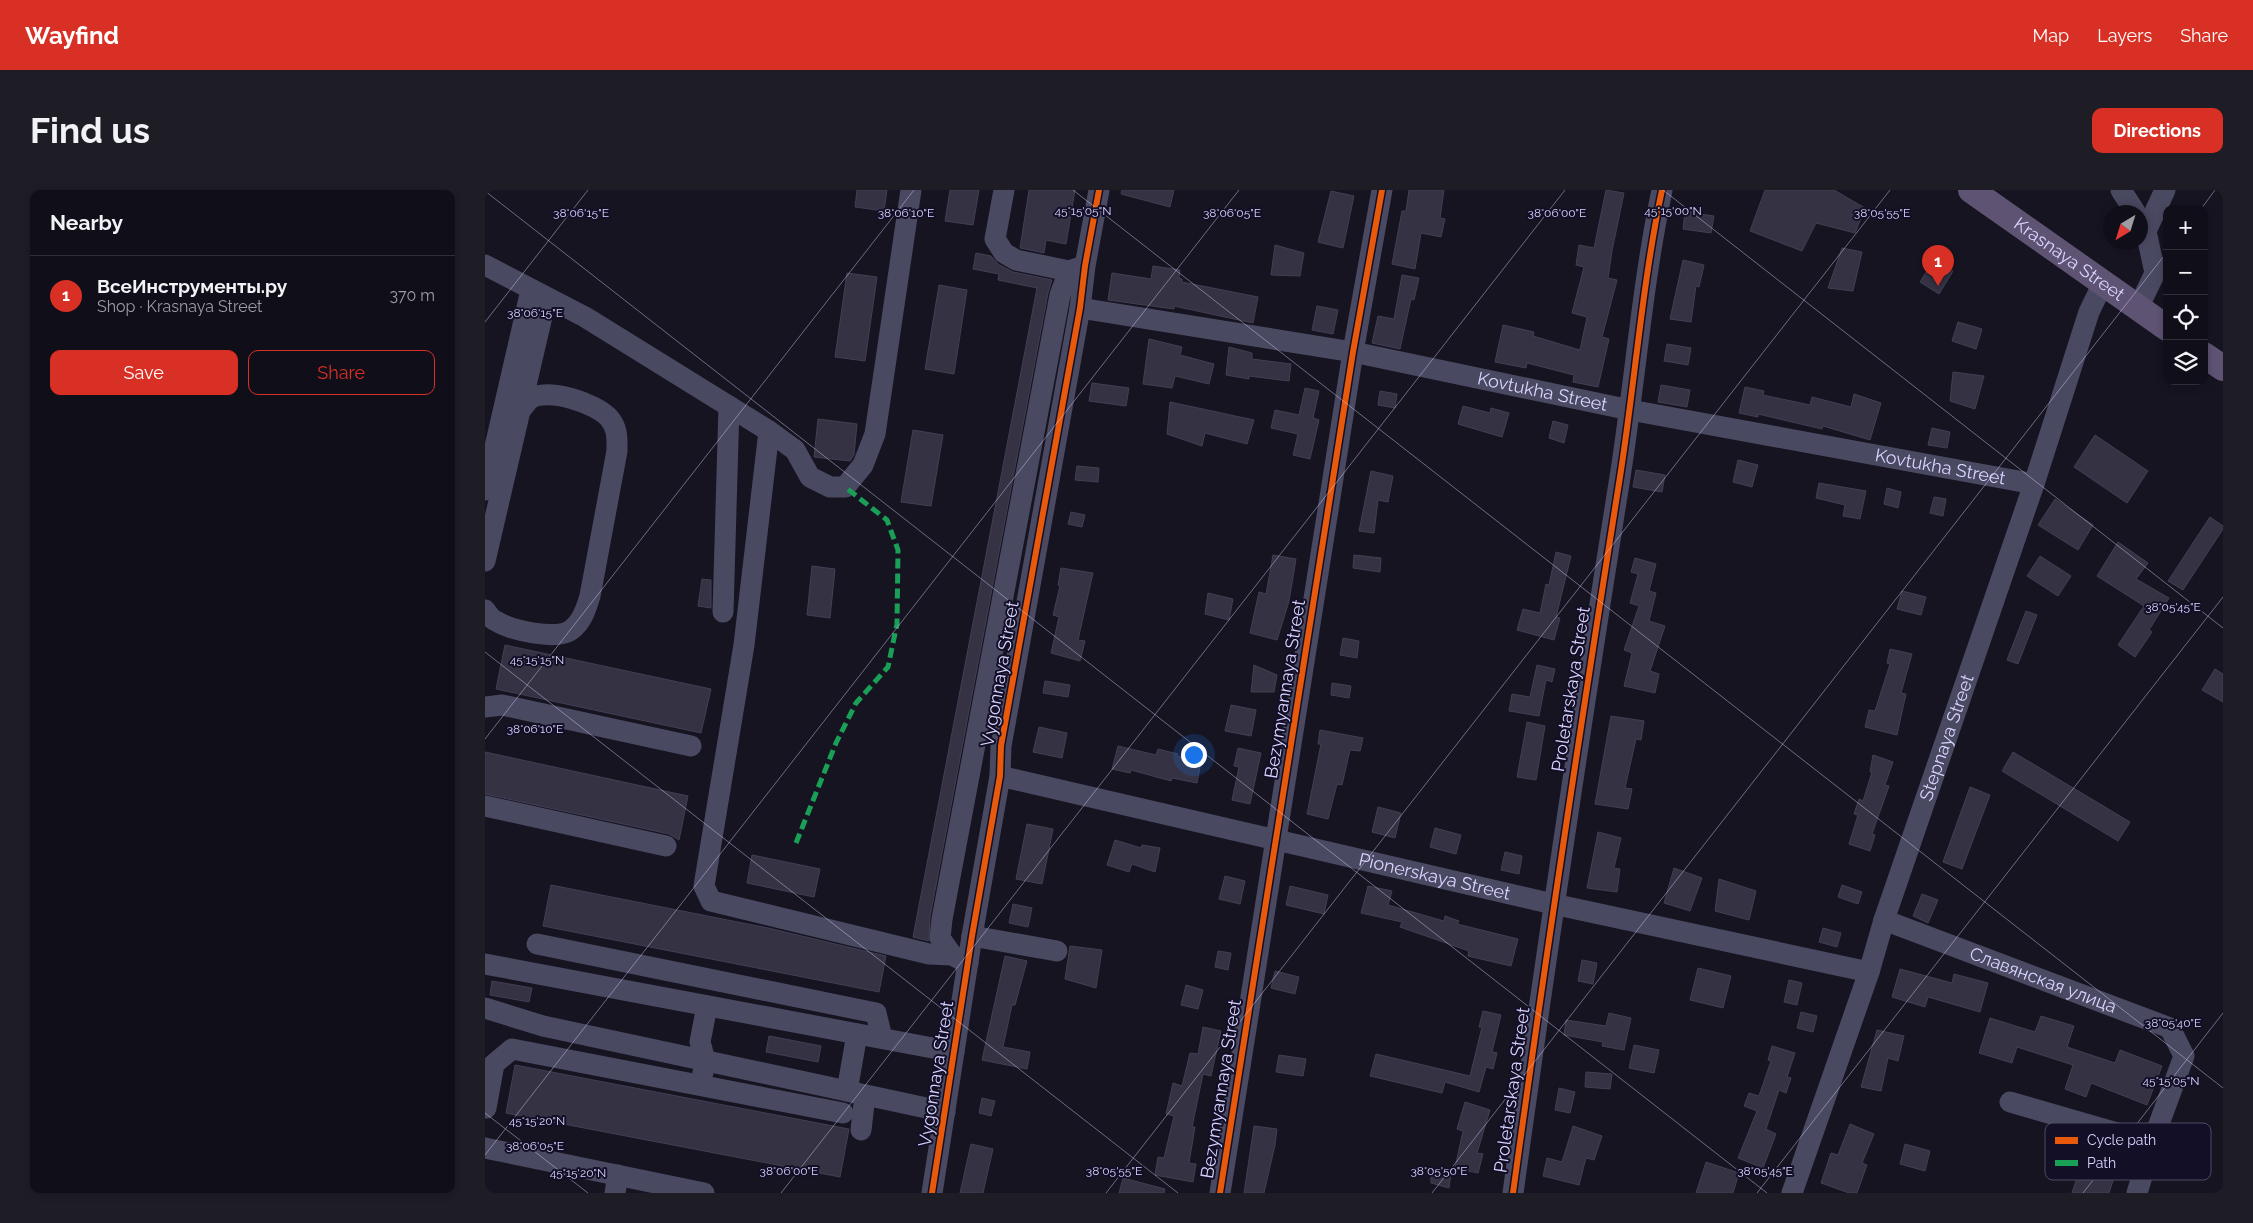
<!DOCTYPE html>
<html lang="en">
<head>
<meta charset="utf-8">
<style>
  :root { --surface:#100f19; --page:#1e1d26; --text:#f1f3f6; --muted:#9c9ca2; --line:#302f38; --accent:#d93025 }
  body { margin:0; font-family:Raleway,sans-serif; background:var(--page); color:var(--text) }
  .controls { position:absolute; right:15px; top:15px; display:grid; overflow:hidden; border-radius:10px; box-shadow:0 2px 8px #0003 }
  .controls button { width:45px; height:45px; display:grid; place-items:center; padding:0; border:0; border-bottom:1px solid var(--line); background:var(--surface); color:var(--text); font:25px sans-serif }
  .compass { position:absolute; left:1618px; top:15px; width:45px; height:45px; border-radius:50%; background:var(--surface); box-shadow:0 2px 8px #0003; rotate:218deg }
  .you { position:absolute; left:708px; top:564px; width:18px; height:18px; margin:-12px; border:4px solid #fff; border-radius:50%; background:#1a73e8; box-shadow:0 0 0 8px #1a73e833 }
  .badge { display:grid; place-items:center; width:32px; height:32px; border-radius:50%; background:var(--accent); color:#fff; font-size:16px; font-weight:700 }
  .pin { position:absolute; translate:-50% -41px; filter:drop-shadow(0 1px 2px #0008) }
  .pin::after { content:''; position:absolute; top:26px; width:18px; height:15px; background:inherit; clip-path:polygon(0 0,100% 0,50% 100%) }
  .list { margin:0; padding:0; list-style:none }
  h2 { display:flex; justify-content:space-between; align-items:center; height:65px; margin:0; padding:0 20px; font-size:21px }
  h2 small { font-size:16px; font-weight:400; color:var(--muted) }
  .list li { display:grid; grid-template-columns:32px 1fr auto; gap:15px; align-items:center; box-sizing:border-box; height:80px; padding:0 20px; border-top:1px solid var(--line) }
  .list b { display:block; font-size:19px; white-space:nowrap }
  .list p { margin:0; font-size:16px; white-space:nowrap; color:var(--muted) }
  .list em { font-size:16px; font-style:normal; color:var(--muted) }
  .actions { display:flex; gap:10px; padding:15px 20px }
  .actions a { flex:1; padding:11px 0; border:1px solid var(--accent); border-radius:10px; text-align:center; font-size:18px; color:var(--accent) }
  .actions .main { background:var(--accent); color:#fff }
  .icon { flex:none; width:28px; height:28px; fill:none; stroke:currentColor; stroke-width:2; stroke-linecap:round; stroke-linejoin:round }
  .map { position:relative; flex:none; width:1738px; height:1003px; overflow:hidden; border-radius:10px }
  header { display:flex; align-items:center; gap:30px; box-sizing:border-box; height:70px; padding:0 25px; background:var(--accent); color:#fff }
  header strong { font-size:24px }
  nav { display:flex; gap:28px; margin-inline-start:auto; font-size:18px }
  .intro { display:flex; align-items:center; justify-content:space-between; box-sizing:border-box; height:120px; padding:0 30px }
  h1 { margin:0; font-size:35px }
  .button { padding:12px 22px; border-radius:10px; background:var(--accent); color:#fff; font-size:18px; font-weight:700 }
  main { display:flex; gap:30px; padding:0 30px }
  aside { flex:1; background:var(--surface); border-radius:10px; box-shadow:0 2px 8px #0003 }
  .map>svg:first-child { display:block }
  .building { fill:#343243; stroke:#433f54 }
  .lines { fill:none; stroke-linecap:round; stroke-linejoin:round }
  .minor { stroke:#4a4962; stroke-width:21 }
  .major { stroke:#5e5373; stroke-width:26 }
  .quiet { stroke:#1a9f57; stroke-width:5; stroke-dasharray:10 5; stroke-linecap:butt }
  .cycleway-casing { stroke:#130f26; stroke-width:9 }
  .cycleway { stroke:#e8590c; stroke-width:6 }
  .ticks { fill:none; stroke:#d9d4ff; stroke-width:1; stroke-opacity:0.45 }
  .labels { text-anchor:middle; stroke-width:4; stroke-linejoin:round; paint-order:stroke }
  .street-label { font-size:18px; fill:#d9d4ff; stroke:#130f26 }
  .key { fill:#130f26; stroke:#4e4a67; stroke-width:1 }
  .key-label { font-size:14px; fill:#d9d4ff }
  .ticks-label { font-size:12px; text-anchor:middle; fill:#d9d4ff; stroke:#130f26; stroke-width:4; stroke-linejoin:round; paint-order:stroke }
</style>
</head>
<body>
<header>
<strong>Wayfind</strong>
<nav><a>Map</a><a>Layers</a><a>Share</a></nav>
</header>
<div class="intro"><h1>Find us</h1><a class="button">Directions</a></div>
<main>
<aside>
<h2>Nearby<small></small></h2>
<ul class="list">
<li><span class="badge">1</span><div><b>ВсеИнструменты.ру</b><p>Shop · Krasnaya Street</p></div><em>370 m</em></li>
</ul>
<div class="actions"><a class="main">Save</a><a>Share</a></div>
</aside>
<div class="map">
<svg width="1738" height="1003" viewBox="0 0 1738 1003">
  <rect width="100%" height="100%" fill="#161421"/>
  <path class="building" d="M372,0H402L399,21L370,17Z
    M465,0H494L488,35L460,31Z
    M544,0H590L581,54L561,50L559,63L535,58Z
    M637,0H689L685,17L636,4Z
    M924,0H959L955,28L960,29L956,47L936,43L930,79L907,74L917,21H921Z
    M1121,0L1139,3L1127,61L1123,88L1132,90L1117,147L1124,149L1113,197L1088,192L1089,185L1042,173L1041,178L1010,172L1018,135L1049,142L1048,146L1095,160L1102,127L1087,123L1099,77L1091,75L1094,55L1109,58Z
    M1280,0H1349L1380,18L1370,43L1331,33L1317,61L1265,41Z
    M846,1L869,6L858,58L833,52Z
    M1200,22L1229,26L1226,43L1198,39Z
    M790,55L819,63L815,86L786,85Z
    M1357,58L1377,62L1368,101L1343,98Z
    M491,63L506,66L513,74L528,82L567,90L563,103L445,727L444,751L428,747L552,98L513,90L514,84L488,79Z
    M1450,68L1468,81L1454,104L1435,92Z
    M1198,70L1219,75L1214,97L1211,96L1206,132L1185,129Z
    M668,76L695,80L694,88L697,89V92L773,107L768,133L689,116V119L623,110L627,83L666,89Z
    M362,83L392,87L380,171L350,167Z
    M917,85L934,88L929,110L926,109L915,159L887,153L893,126L909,129Z
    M454,95L482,100L469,184L440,179Z
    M832,116L853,120L848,144L827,140Z
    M1473,132L1497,139L1491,159L1467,151Z
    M664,149L697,157L695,165L729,174L724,194L690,186L687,198L658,194Z
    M1182,154L1206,158L1203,175L1179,171Z
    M744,157L767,163V169L806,174L804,191L764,186V189L741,185Z
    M1468,182L1499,186L1490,219L1465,211Z
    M607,193L644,198L641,216L604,211Z
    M1176,195L1205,200L1202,217L1173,212Z
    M1260,197L1279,201L1278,205L1325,215L1327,207L1366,217L1369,204L1396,213L1385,250L1338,236L1337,239L1273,224V227L1254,223Z
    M820,198L834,201L828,228L834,230L825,269L808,265L813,244L786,238L790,220L814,225Z
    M895,201L912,204L910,218L893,215Z
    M685,212L769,230L762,254L720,243L717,256L682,244Z
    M978,216L1005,223L1006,218L1024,223L1017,247L973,234Z
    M333,229L372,234L369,265L365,271L329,267Z
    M1068,231L1083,235L1079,253L1064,248Z
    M1447,238L1465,242L1462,258L1443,255Z
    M428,240L458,245L446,316L416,312Z
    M1610,245L1663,281L1642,313L1589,277Z
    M1253,270L1273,275L1267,297L1248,292Z
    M592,276L614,278L613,292L590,290Z
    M1151,280L1180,285L1177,302L1148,297Z
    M886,281L908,286L903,312L893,310L889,343L874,341Z
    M1334,293L1381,301L1375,329L1358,326L1360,315L1331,308Z
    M1402,298L1416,302L1413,318L1399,314Z
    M1449,307L1461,309L1458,326L1445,323Z
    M1570,309L1608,335L1593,360L1553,335Z
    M586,322L600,325L597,337L583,334Z
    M1725,327L1738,336V339L1698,400L1683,391Z
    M1633,352L1663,373L1651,389L1684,408L1664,440L1667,442L1650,467L1633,455L1659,416L1612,386Z
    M1071,362L1086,366L1071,427L1075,428L1069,450L1032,440L1038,419L1055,423L1061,394L1064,395Z
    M788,365L811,369L804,411L792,450L765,443L774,402L781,404Z
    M869,365L896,368L895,382L868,378Z
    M1555,366L1586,386L1573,406L1542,386Z
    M1150,368L1171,374L1164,401L1171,403L1164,431L1180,436L1165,481L1174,484L1170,503L1139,496L1147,463L1139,460L1154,416L1145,413L1153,384L1146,382Z
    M327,376L350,379L345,428L322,425Z
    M576,378L608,383L593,450L600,451L595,471L566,463L574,427L568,425L575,396L573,395Z
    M217,389L226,390V418L213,416Z
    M1417,401L1441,407L1436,425L1412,419Z
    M723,403L748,409L744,430L720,424Z
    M1541,421L1552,425L1533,474L1522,470Z
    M858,448L874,451L872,468L855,465Z
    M20,455L226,499L216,543L11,499Z
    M1405,459L1427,464L1416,503L1421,504L1412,545L1380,537L1384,520L1390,521L1405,474L1402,473Z
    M769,475L792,485L789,502H766Z
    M1052,475L1070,479L1067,492L1061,490L1054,526L1024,521L1027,504L1045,507Z
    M1730,479L1738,484V512L1717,500Z
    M560,491L585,495L583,507L558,503Z
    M847,493L866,496L864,508L846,505Z
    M746,515L771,520L766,546L740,541Z
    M1126,526L1159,531L1156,550L1151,549L1140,598L1147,599L1143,619L1110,614Z
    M1042,532L1060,536L1051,590L1032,587Z
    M554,537L582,543L577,568L548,562Z
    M835,540L878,548L875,561L865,560L857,595L852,594L843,629L822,624L836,554H833Z
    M633,556L671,565L673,559L693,564L692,566L716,572L712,593L687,588L686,591L646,580L645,583L627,579Z
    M753,558L776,563L765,614L747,610L754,577L749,576Z
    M0,562L203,606L194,650L184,644L0,604Z
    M1528,562L1645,632L1633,651L1517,581Z
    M1388,565L1408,572L1400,595L1404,596L1387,644L1390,645L1385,661L1364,654L1373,625L1369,624L1374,609L1378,611L1387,582H1385Z
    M1485,597L1505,605L1477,679L1458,672Z
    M893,617L916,623L910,648L887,642Z
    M542,634L568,639L557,694L531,689Z
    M950,638L976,645L971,664L945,657Z
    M1113,642L1136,648L1129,678L1135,679L1132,702L1102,698Z
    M630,650L656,658L657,655L675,658L670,682L647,674L644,682L622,675Z
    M1020,662L1037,666L1034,684L1016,680Z
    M267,665L335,679L329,707L262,693Z
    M1189,678L1217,688L1205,721L1179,713Z
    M740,686L760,691L755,714L734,709Z
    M1234,689L1271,701L1264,730L1230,721Z
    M66,695L283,738L401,766L394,802L58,736Z
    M1357,695L1377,702L1373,714L1353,707Z
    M805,696L843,705L839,724L801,715Z
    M883,696L907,701L903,715L959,731L960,726L974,731L972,734L1033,749L1026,776L983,766L984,761L915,737L917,732L876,723Z
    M1437,704L1453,710L1443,733L1428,726Z
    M528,714L547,718L543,737L524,733Z
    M1338,738L1356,743L1352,757L1334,752Z
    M585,756L617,760L611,798L580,789Z
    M733,761L746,763L743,780L730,777Z
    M520,766L542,771L530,815H527L518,857L545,862L542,879L497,870Z
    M1097,770L1112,773L1108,794L1093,791Z
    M1213,778L1246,786L1238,818L1205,810Z
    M1415,779L1467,793L1469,784L1503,793L1495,822L1443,807L1440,817L1407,807Z
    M790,781L814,787L810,804L786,798Z
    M1304,790L1317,793L1312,815L1299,812Z
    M7,791L47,798L44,812L5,805Z
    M701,795L718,800L713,819L696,815Z
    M998,821L1016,825L1007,862L1012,863L1008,879L1001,877L994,902L960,892L957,903L885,886L891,864L985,886L997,837H994Z
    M1316,822L1332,826L1328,842L1312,838Z
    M1124,823L1146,828L1139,860L1117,856L1118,852L1079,845L1081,830L1121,836Z
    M1556,826L1589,836L1582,857L1630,873L1635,860L1677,876L1662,915L1606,893L1601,907L1580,899L1588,875L1532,857L1527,873L1494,863L1505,828L1550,842Z
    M718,837L736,841L726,886L718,884L707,937H710L704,973L711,974L708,992L670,985L673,967L679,968L689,926L681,924L688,893L697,896L705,863L713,864Z
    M1392,840L1419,846L1413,871L1403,868L1396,901L1376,897Z
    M284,846L336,856L333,872L281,862Z
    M1149,855L1174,860L1169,883L1144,878Z
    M1287,856L1310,863L1302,887L1306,888L1301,903L1294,900L1281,939L1291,944L1278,978L1253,968L1272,921L1259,916L1264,903L1274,906L1286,871L1283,870Z
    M794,865L821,869L818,886L791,882Z
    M30,875L364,939L355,987L21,923Z
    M1101,882L1127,884L1125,899L1100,897Z
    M1074,898L1090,902L1085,923L1070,920Z
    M497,908L510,911L506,926L494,923Z
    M980,912L1005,920L992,963L998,964L993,983L970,978L978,941L972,939Z
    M1365,934L1389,944L1377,973L1382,975L1372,1003H1364L1336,993L1346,963L1353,965Z
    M769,936L792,939L790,955L779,1003H759Z
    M1088,936L1117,946L1109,970L1101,968L1094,995L1058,986L1062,968L1077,972Z
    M486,954L508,959L498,1003H475Z
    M1420,954L1445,961L1440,981L1415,974Z
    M1599,967L1632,978L1624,1003H1587Z
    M1221,972L1254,983L1248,1003H1211Z
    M946,981L966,983L964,998L946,993Z
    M638,988L680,999L679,1003H634Z"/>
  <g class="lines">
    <g class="minor">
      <path d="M519,0L510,49L519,63L531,70L584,81L596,77"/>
      <path d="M1636,0L1650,22"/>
      <path d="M0,75L100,127L284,241L259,455L219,696L226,711L444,764L467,765L483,773"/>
      <path id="s1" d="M595,118L868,162L1145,220L1549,294"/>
      <path d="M1653,118L1670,83L1661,41L1680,0"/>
      <path d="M284,241L310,260L325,287L345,297H360L378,275L390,244L426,0"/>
      <path d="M0,300L46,100"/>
      <path d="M0,371L58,122L46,100"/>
      <path d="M0,420C3,424 6,429 11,431C25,440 72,451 86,440C97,432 101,419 105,406L132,261C132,249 133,238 124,228C111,213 62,197 45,209C41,212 38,218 35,221"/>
      <path d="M238,422L244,216"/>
      <path d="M0,517L17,515L206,556"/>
      <path id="s2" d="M515,586L1068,714L1384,782"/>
      <path d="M0,616L181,656"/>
      <path id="s3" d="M1399,730L1685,838L1699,866L1667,953L1652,1003"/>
      <path d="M487,746L572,761"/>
      <path d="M52,754L391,823L397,848"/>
      <path d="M467,765L455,748L457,729L575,105L584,81"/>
      <path d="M0,774L469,862"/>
      <path d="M0,818L58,836L460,922"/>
      <path d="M218,883L220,870L215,852L222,816"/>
      <path d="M362,901L372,844"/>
      <path d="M1525,912L1667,953"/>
      <path d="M1,918L9,874L27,859L358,923"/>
      <path d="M376,940L380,905"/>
      <path d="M0,958L219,1003"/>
      <path d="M130,1003L133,985"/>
      <path d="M447,1003L487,746L515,586L516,556L595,118L600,76L614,0"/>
      <path d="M735,1003L868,162L897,0"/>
      <path d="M1028,1003C1061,764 1097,526 1135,287C1150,192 1157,95 1177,0"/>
      <path id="s4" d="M1307,1003L1384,782L1399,730L1549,294L1604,122L1618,93"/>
    </g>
    <g class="major">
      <path id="s5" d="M1486,0L1682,138"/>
      <path d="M1719,165L1738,178"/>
    </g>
    <path class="quiet" d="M311,653L351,553L371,513L403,477L412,434L413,360L402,330L360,297"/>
    <g class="cycleway-casing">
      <path id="cycleway" d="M447,1003L487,746L515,586L516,556L595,118L600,76L614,0
        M735,1003L868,162L897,0
        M1028,1003C1061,764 1097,526 1135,287C1150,192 1157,95 1177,0"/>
    </g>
    <use href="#cycleway" class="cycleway"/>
  </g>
  <path class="ticks" d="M588,0L1738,898M1178,0L1738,438M0,1L1282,1003M1716,19L1730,0M0,132L103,0M0,462L693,1003M0,549L429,0M0,923L103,1003M0,965L754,0M296,1003L1080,0M621,1003L1405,0M947,1003L1682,62M1272,1003L1738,407M1598,1003L1738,823"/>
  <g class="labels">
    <g class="street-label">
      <text dy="6" stroke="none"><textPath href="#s5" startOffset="120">Krasnaya Street</textPath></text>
      <text dy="6" stroke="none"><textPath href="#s1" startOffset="470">Kovtukha Street</textPath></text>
      <text dy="6" stroke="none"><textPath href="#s1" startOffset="875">Kovtukha Street</textPath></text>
      <text transform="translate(515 484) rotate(-80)" y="6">Vygonnaya Street</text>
      <text transform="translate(800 499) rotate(-81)" y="6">Bezymyannaya Street</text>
      <text transform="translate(1086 499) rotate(-81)" y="6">Proletarskaya Street</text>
      <text dy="6" stroke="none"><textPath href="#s4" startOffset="481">Stepnaya Street</textPath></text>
      <text dy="6" stroke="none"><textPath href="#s2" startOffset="446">Pionerskaya Street</textPath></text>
      <text dy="6" stroke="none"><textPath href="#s3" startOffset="170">Славянская улица</textPath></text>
      <text transform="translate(451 884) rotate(-81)" y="6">Vygonnaya Street</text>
      <text transform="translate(736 899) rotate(-81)" y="6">Bezymyannaya Street</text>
      <text transform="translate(1027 900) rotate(-82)" y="6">Proletarskaya Street</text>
    </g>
  </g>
  <rect x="1560" y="933" width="166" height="57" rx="8" class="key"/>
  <rect x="1570" y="947" width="23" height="7" fill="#e8590c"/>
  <rect x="1570" y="970" width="23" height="6" fill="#1a9f57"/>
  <g class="key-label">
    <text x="1602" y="955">Cycle path</text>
    <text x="1602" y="978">Path</text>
  </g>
  <g class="ticks-label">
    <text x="598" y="25">45°15'05"N</text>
    <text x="1188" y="25">45°15'00"N</text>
    <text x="96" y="27">38°06'15"E</text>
    <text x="421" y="27">38°06'10"E</text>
    <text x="747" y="27">38°06'05"E</text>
    <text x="1072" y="27">38°06'00"E</text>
    <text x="1397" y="27">38°05'55"E</text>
    <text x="50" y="127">38°06'15"E</text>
    <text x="1688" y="421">38°05'45"E</text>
    <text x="52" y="474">45°15'15"N</text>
    <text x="50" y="543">38°06'10"E</text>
    <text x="1688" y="837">38°05'40"E</text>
    <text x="1686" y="895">45°15'05"N</text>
    <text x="52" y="935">45°15'20"N</text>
    <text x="50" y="960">38°06'05"E</text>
    <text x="304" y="985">38°06'00"E</text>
    <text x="629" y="985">38°05'55"E</text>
    <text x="954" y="985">38°05'50"E</text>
    <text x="1280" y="985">38°05'45"E</text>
    <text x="93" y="987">45°15'20"N</text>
  </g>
</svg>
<div class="controls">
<button>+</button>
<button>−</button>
<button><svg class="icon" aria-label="locate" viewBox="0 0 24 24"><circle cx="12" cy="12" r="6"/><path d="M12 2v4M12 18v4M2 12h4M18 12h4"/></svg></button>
<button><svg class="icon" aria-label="layers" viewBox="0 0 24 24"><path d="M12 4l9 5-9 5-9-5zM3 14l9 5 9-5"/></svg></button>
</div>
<svg class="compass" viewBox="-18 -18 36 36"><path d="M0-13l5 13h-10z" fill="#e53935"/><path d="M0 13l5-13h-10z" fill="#9c9ca2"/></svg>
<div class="you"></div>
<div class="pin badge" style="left:1453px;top:96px">1</div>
</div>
</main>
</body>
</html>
